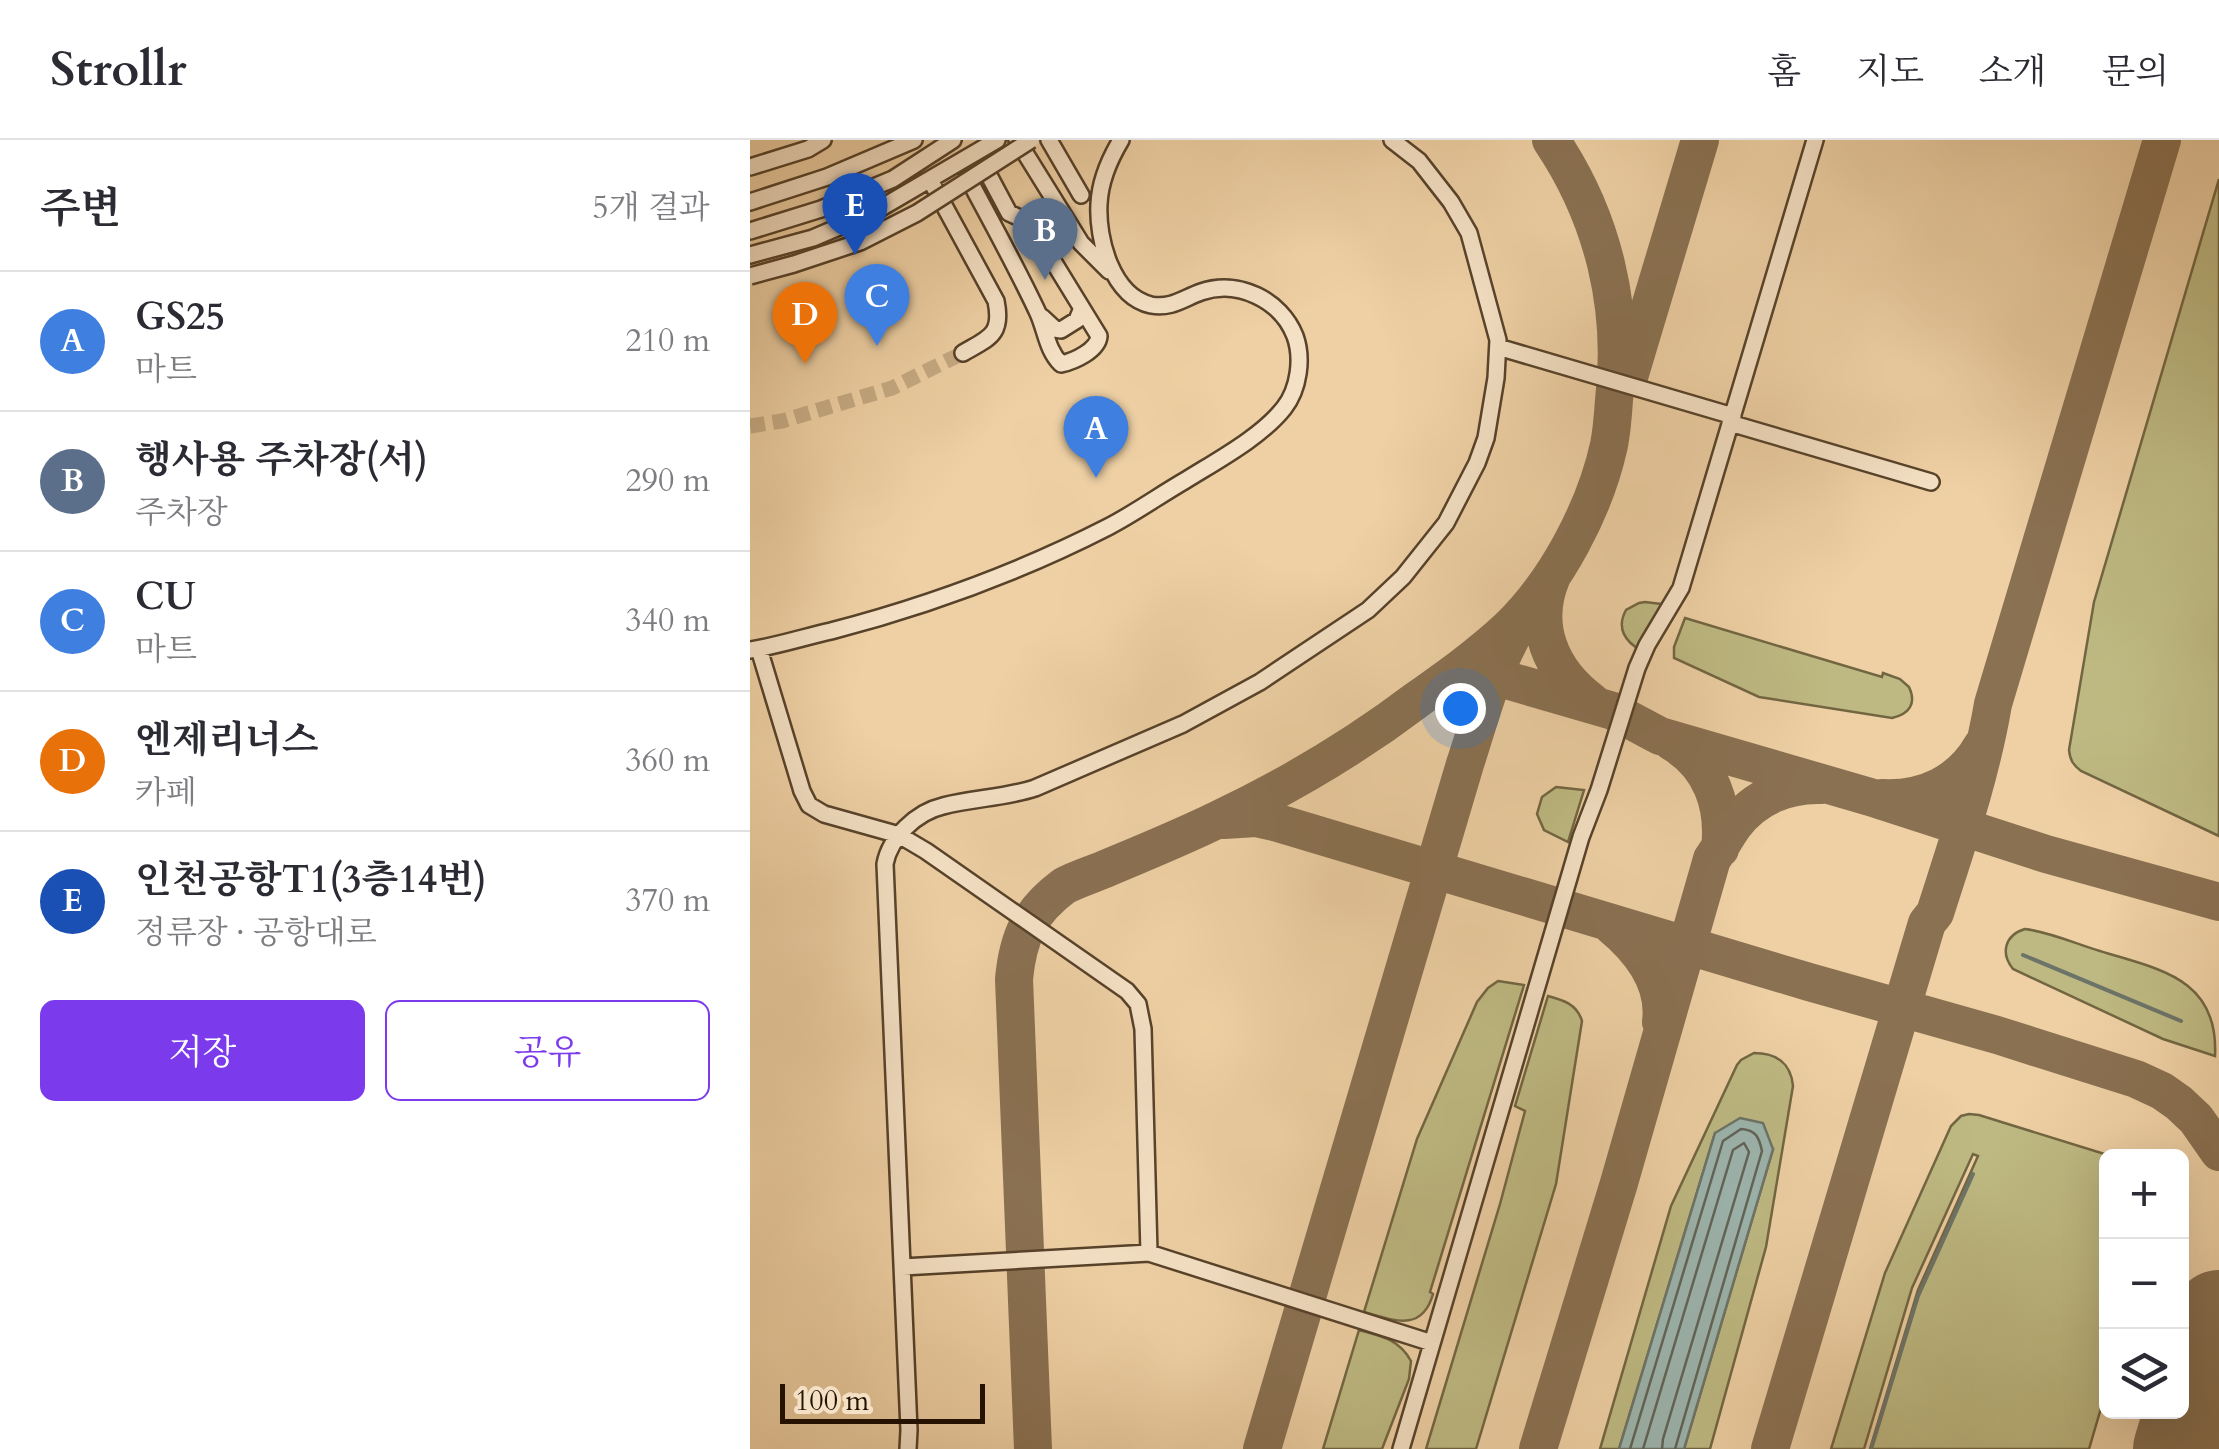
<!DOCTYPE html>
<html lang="ko">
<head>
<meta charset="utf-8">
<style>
  :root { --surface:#fff; --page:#f2f2f3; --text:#2b2b33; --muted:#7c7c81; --line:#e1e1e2; --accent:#7c3aed }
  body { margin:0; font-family:Cardo,"Noto Serif KR",serif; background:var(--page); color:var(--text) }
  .controls { position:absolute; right:30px; bottom:30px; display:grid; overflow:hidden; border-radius:15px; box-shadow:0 10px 40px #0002 }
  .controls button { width:90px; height:90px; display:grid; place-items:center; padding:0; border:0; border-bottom:2px solid var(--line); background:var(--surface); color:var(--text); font:50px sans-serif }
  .scale { position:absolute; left:30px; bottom:25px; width:205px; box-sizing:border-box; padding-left:10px; border:5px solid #251201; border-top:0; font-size:28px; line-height:35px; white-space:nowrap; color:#251201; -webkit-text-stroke:8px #f4e0c4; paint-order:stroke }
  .you { position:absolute; left:710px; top:568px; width:35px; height:35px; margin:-25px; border:8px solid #fff; border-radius:50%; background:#1a73e8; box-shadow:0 0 0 15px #1a73e833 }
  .badge { display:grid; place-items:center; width:65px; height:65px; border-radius:50%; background:var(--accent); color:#fff; font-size:32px; font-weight:700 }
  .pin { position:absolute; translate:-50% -82px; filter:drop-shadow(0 2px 5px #0008) }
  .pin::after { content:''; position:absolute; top:52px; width:35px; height:30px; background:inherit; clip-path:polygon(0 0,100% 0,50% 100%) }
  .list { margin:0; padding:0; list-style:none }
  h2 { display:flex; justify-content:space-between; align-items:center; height:130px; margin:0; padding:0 40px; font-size:42px }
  h2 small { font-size:32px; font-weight:400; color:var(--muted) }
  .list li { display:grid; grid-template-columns:65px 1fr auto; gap:30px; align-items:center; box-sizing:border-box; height:140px; padding:0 40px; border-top:2px solid var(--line) }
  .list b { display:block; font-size:38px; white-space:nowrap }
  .list p { margin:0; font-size:32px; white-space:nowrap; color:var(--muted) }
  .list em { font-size:32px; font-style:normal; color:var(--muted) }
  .actions { display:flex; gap:20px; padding:30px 40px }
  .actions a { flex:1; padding:22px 0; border:2px solid var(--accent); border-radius:15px; text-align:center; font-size:35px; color:var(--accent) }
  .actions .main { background:var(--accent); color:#fff }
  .icon { flex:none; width:55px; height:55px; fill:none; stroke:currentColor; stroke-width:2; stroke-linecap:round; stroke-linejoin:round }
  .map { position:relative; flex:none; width:1469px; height:1309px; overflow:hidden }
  header { display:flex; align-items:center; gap:60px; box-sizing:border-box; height:140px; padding:0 50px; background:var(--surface); border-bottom:2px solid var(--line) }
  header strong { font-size:48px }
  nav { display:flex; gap:55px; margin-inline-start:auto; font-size:35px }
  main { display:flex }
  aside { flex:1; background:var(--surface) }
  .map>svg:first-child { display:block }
  .green { fill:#beb982; stroke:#726642; stroke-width:2.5 }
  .water { fill:#9cb5af; stroke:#6c7469; stroke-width:2.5 }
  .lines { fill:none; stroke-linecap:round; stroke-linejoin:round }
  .shore { stroke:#606458; stroke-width:2.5 }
  .stream { stroke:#6c7469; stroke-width:4 }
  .taxiway { stroke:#8a7152; stroke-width:38 }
  .runway { stroke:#8a7152; stroke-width:92 }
  .minor-tunnel { stroke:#c6aa83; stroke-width:15; stroke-dasharray:15 8; stroke-linecap:butt }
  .minor-casing { stroke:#57422a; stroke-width:20 }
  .minor { stroke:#f4e0c4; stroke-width:15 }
  .minor-bridge-casing { stroke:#57422a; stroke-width:20; stroke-linecap:butt }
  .minor-bridge { stroke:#f4e0c4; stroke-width:15 }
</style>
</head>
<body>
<header>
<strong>Strollr</strong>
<nav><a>홈</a><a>지도</a><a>소개</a><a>문의</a></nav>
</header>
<main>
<aside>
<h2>주변<small>5개 결과</small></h2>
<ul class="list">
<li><span class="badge" style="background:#3f7fe0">A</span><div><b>GS25</b><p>마트</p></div><em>210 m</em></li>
<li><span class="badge" style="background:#5c6f8a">B</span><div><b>행사용 주차장(서)</b><p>주차장</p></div><em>290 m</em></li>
<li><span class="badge" style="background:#3f7fe0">C</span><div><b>CU</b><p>마트</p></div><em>340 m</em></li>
<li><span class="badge" style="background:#e8710a">D</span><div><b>엔제리너스</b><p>카페</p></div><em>360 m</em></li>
<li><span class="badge" style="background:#1a4fb4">E</span><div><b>인천공항T1(3층14번)</b><p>정류장 · 공항대로</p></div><em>370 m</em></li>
</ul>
<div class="actions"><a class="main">저장</a><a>공유</a></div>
</aside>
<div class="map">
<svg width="1469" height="1309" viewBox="0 0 1469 1309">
  <rect width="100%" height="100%" fill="#eed0a4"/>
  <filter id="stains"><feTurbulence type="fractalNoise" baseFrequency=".002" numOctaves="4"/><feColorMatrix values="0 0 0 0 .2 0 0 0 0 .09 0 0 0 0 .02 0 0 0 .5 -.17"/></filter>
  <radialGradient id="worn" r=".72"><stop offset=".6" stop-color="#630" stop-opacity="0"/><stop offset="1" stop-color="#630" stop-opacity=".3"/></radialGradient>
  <path class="green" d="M1469,39V696L1331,631C1323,625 1320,620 1319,610L1344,462Z
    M895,462L920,465L892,511C875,502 866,488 876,470L889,463Z
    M935,478L1132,537L1133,533L1150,539L1159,547C1167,564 1159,574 1142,578L1009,557L924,518V507Z
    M806,647L834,650L818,702L794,690L787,674L792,657Z
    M1275,789C1300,792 1326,804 1350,811C1407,829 1469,837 1465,916L1413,899L1263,829C1250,813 1255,795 1275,789Z
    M748,841L774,845L680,1152L683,1154C672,1193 643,1180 614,1172L667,999L727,862L738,848Z
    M798,856C813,860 827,864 832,881L806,1044L726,1309H676L750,1064L775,971L765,966Z
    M1004,913C1027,913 1041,924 1043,946L1016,1107L960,1309H934L1023,1009L965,993L869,1309H850L921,1066L987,925L991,920Z
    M1219,974L1229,975L1361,1016H1356V1251L1339,1309H1120L1168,1150L1228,1016L1223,1014L1162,1148L1114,1309H1081L1135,1133L1201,986L1211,976Z
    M609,1190C631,1196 649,1199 661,1221L659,1239L632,1309H573Z"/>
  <path class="water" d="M990,978L1013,983L1023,1009L934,1309H869L965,993Z"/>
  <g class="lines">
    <path class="shore" d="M880,1309L973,1001L991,989C1006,990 1009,997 1012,1011L925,1309
      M893,1309L983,1010L994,1003L999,1012L913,1299L912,1309"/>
    <path class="stream" d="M1273,815L1431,881
      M1121,1309L1168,1156L1223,1034"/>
    <path class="taxiway" d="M879,237L950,0
      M802,436C781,485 800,531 842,562
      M722,538L753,539L863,571L910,596L1120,657L1296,714L1469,762
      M922,602C961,625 975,665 970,709
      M1132,658C1174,660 1211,643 1232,606
      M474,680L506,678L528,683L1059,842L1247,895L1386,939L1412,951L1429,963L1446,979L1469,1012
      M861,785C890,809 916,842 911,882
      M283,1309L264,839C268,797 279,772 314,746C327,739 341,735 355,729C393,713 430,698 467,680C537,647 606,606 668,559C699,537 730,515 758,489C806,443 845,369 859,305C862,290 863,275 864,260C875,168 853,77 801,0
      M512,1309L715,624C730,579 741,532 765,491
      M788,1309L869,1043L962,719C970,708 976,696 984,685C1005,657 1037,644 1071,645
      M1020,1309L1177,783L1185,773C1207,704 1231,635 1243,564L1412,0"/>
    <path class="runway" d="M1429,1309L1469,1176"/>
    <path class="minor-tunnel" d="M0,286L32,281L142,248L213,213"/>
    <g class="minor-casing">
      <path id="minor" d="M267,0L331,103L359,131
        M299,0L331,55
        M0,27L58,9L73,0
        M218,38C242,83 267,128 288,173C296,191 297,210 311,224C325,221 348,210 349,196L279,82L259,73L235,28
        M184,47L246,161C253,195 239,198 213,213
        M0,62L77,37L164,0
        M0,91L71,69L143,39L203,0
        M0,115L63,98L124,72L247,0
        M292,177L305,189L311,190L327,180L332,168
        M748,207L983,276
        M980,283L1181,342
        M9,509L52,651L59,665L74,674L149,695L176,711L377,851L388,864L393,889L399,1113
        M0,510C27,506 54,497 81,491C177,466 270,432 358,387C385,373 410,355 436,340C468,320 511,297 534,268C549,249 553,218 545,196C531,160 488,139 451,152C434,158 421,169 401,165C362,156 347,99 349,64C350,41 359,20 371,0
        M153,1127L399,1113L682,1203
        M158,1309L159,1290L135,724C140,697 167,672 193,666C223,658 255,658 285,648L433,584L510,542L618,470L653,437L696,383L727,323L736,298L746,238L748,200L719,93L701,62L669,21L642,0
        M651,1309L831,697L849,650L887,528L897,505L931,448L1065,0"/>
    </g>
    <use href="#minor" class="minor"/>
    <g class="minor-bridge-casing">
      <path id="minor-bridge" d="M0,136L44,124L110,102L167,73L281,0"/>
    </g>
    <use href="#minor-bridge" class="minor-bridge"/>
  </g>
  <rect width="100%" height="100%" filter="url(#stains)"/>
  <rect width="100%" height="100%" fill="url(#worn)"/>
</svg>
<div class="controls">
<button>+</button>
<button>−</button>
<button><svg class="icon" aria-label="layers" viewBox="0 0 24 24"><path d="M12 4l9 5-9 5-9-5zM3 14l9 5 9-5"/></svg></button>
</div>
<div class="scale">100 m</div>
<div class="you"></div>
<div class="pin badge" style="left:346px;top:338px;background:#3f7fe0">A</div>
<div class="pin badge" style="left:295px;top:140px;background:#5c6f8a">B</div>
<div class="pin badge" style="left:127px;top:206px;background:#3f7fe0">C</div>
<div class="pin badge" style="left:55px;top:224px;background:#e8710a">D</div>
<div class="pin badge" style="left:105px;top:115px;background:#1a4fb4">E</div>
</div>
</main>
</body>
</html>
